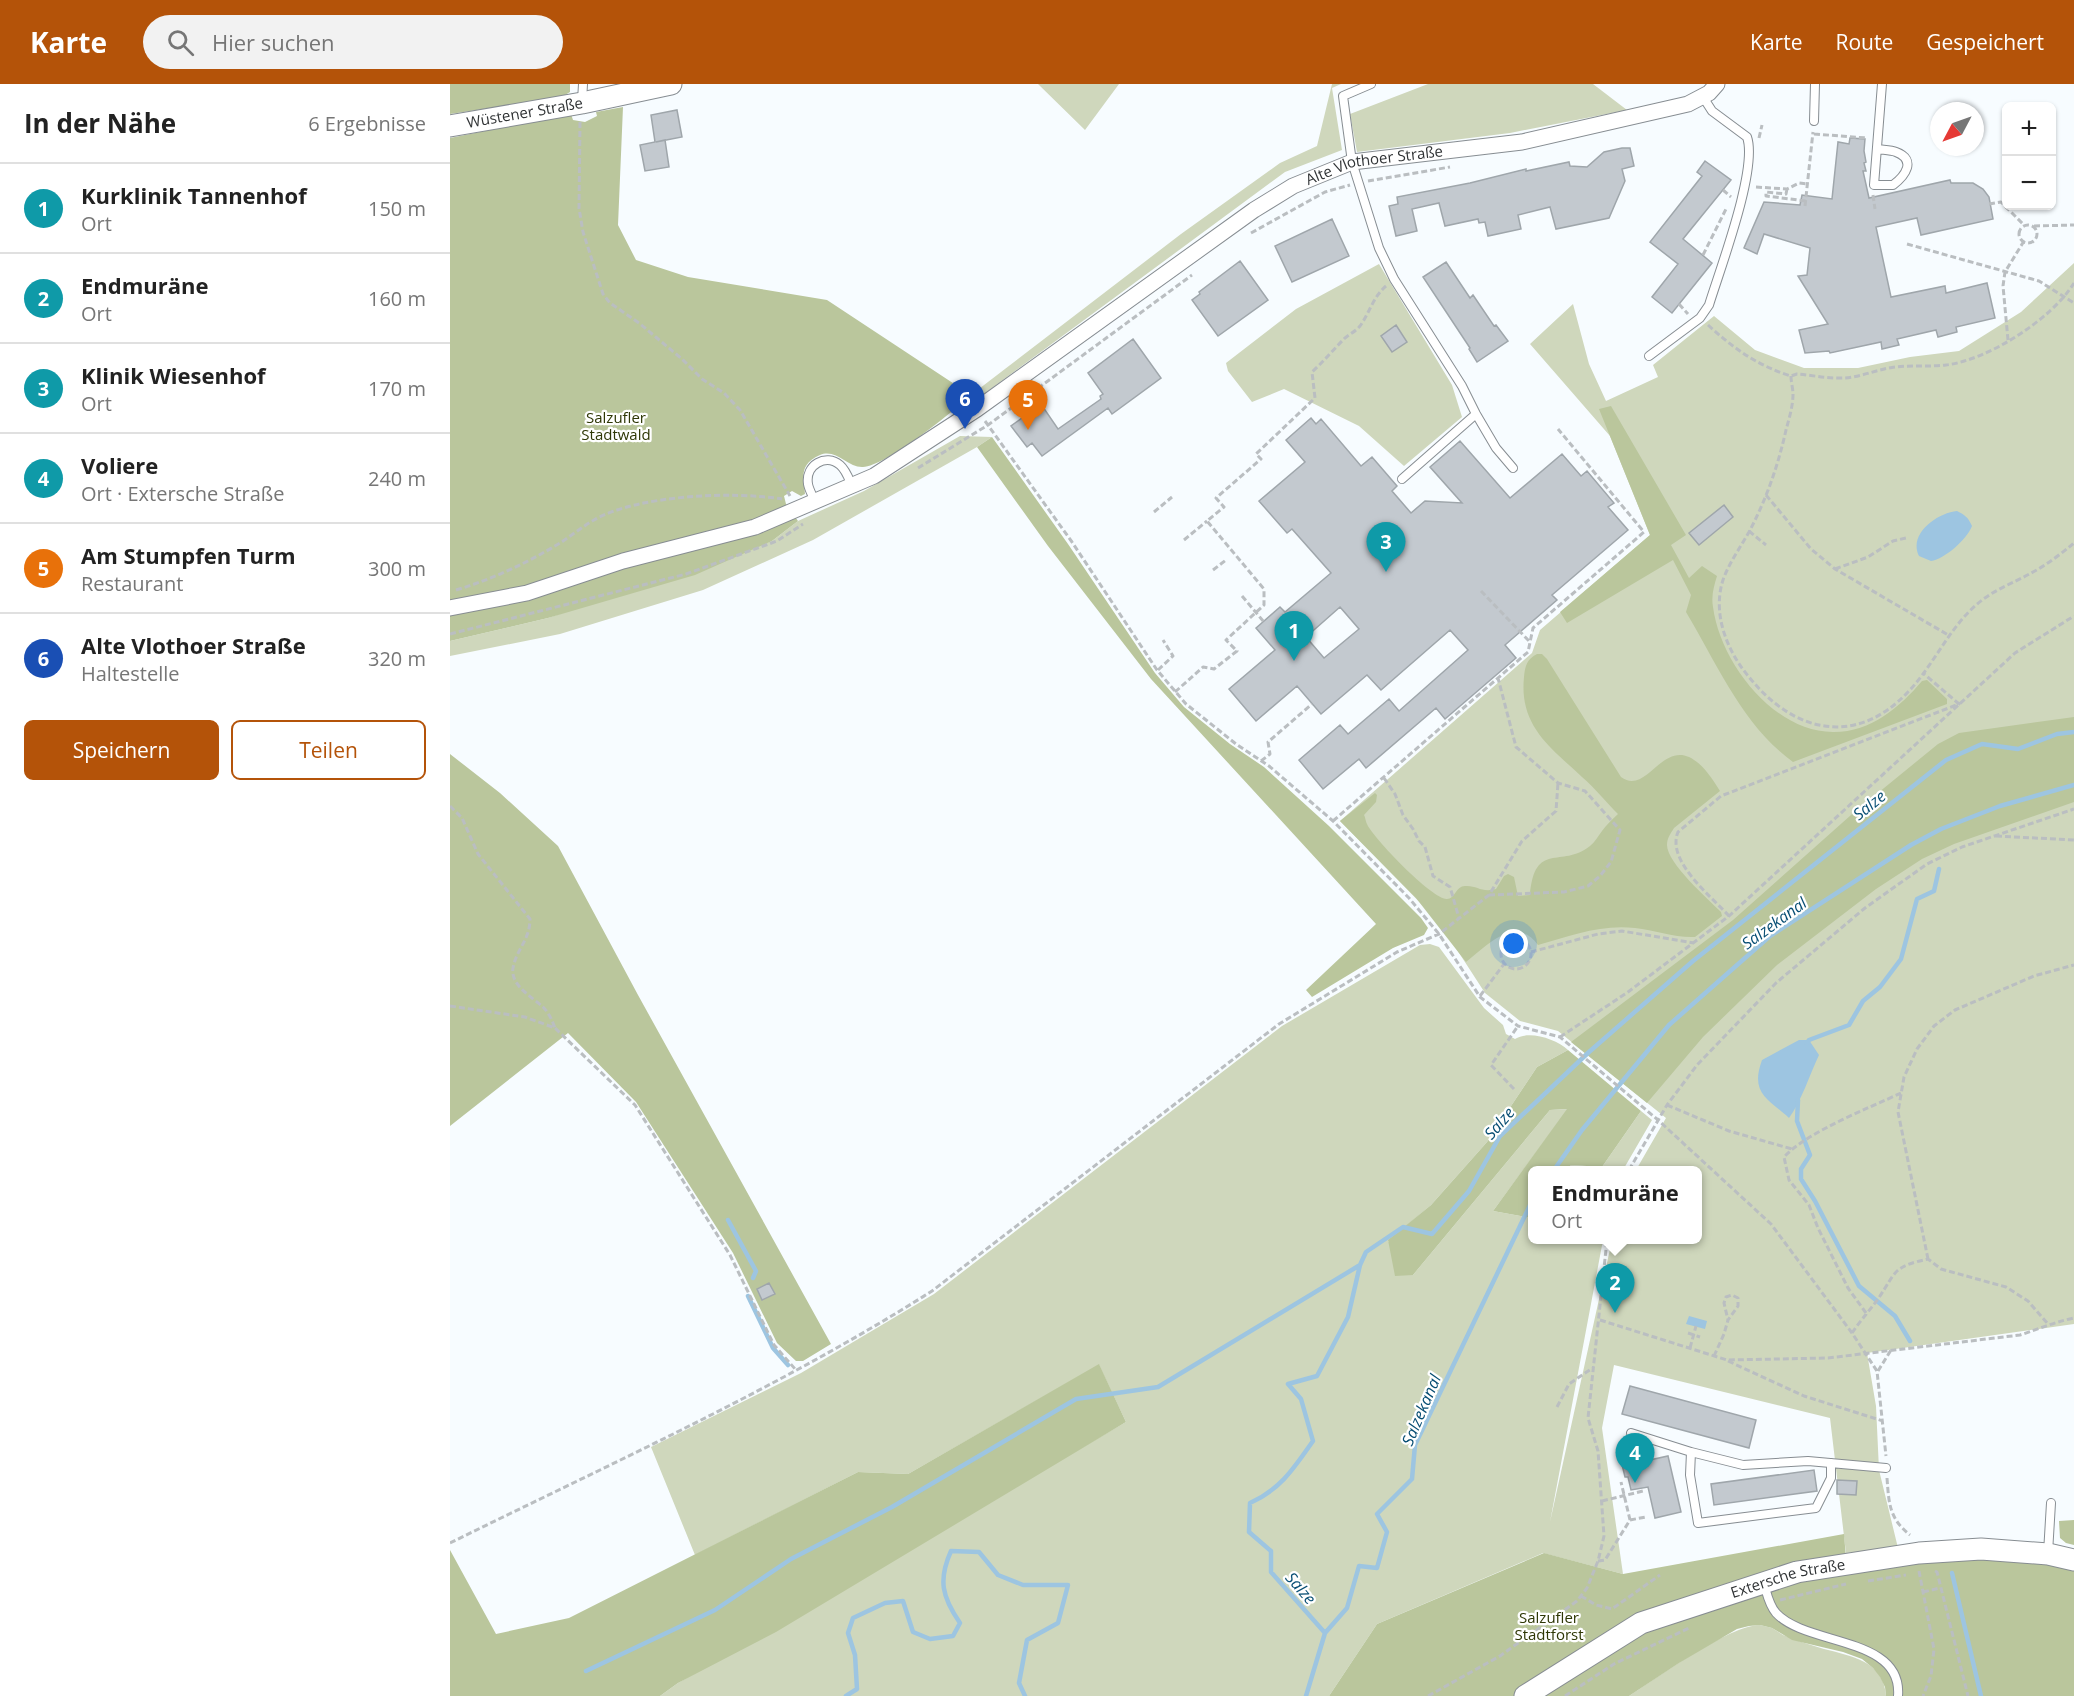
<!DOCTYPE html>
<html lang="de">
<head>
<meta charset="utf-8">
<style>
  :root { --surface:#fff; --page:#f2f2f2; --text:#222; --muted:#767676; --line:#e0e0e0; --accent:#b45309 }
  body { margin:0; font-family:"Open Sans",sans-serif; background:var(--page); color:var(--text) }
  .controls { position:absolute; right:18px; top:18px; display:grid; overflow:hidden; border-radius:9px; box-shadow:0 2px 4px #0004 }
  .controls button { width:54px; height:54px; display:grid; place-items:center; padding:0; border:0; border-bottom:2px solid var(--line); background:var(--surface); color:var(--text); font:30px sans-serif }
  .compass { position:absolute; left:1480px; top:18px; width:54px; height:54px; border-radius:50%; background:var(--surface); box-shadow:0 2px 4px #0004; rotate:229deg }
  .you { position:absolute; left:1064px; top:860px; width:21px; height:21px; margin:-15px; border:4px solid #fff; border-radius:50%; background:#1a73e8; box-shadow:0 0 0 9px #1a73e833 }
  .badge { display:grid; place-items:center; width:39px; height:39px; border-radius:50%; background:var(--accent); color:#fff; font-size:20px; font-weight:700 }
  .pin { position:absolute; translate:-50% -50px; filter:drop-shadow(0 2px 3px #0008) }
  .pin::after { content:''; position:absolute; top:32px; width:21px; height:18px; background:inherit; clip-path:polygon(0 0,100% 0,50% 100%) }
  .popup { position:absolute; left:1078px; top:1082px; width:174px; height:78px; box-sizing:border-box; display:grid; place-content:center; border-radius:9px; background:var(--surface); filter:drop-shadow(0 2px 4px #0005); font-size:20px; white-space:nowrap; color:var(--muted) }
  .popup b { font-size:22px; color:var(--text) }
  .popup::after { content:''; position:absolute; left:50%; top:100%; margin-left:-12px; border:12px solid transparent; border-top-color:var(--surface) }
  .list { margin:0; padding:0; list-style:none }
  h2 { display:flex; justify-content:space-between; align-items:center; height:78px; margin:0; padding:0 24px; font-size:26px }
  h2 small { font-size:20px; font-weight:400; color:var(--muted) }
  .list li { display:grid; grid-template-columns:39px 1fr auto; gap:18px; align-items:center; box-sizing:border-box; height:90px; padding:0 24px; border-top:2px solid var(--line) }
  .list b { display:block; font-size:22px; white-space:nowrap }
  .list p { margin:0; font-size:20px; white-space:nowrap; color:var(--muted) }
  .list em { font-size:20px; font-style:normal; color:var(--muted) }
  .actions { display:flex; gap:12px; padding:18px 24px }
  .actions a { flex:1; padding:14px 0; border:2px solid var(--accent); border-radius:9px; text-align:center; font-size:21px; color:var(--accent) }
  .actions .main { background:var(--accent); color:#fff }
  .icon { flex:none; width:33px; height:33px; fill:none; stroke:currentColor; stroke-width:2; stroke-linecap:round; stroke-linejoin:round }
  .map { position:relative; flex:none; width:1624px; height:1612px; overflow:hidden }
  header { display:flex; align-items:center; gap:36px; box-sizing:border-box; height:84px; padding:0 30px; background:var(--accent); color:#fff }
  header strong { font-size:28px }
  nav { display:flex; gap:33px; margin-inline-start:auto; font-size:21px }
  .search { width:420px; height:54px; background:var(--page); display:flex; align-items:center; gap:15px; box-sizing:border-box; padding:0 21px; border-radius:33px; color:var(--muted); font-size:22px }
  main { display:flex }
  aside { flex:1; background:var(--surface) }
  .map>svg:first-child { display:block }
  .green { fill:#cfd7bc }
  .forest { fill:#bac69c }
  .water { fill:#9dc5e1 }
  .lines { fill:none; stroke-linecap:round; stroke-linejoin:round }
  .stream { stroke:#9dc5e1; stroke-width:4.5 }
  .building { fill:#c3c9cf; stroke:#9fa6ab; stroke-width:1.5; fill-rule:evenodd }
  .service-casing { stroke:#878d92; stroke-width:10 }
  .minor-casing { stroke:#878d92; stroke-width:17 }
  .secondary-casing { stroke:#878d92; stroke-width:23 }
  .path { stroke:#babec1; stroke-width:3; stroke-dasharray:6 3; stroke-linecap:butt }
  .service { stroke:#fff; stroke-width:8 }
  .minor { stroke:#fff; stroke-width:15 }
  .secondary { stroke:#fff; stroke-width:21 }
  .labels { text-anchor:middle; stroke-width:4.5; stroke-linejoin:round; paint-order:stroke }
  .street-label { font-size:15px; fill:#303335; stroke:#fff }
  .park-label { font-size:15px; fill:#2e3705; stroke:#fff }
  .water-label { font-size:16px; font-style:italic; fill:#064d73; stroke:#fff }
</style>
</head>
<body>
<header>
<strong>Karte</strong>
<div class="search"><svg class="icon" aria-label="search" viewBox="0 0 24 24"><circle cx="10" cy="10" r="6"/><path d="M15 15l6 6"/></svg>Hier suchen</div>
<nav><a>Karte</a><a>Route</a><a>Gespeichert</a></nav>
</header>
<main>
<aside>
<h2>In der Nähe<small>6 Ergebnisse</small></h2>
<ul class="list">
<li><span class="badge" style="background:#0f9aa8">1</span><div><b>Kurklinik Tannenhof</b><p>Ort</p></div><em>150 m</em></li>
<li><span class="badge" style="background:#0f9aa8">2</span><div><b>Endmuräne</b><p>Ort</p></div><em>160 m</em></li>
<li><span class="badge" style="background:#0f9aa8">3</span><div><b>Klinik Wiesenhof</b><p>Ort</p></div><em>170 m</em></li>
<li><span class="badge" style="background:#0f9aa8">4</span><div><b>Voliere</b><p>Ort · Extersche Straße</p></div><em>240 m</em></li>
<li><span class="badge" style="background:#e8710a">5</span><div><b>Am Stumpfen Turm</b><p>Restaurant</p></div><em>300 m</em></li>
<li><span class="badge" style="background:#1a4fb4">6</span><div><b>Alte Vlothoer Straße</b><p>Haltestelle</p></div><em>320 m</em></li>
</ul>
<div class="actions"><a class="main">Speichern</a><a>Teilen</a></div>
</aside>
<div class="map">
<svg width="1624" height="1612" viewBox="0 0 1624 1612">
  <rect width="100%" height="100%" fill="#f7fcff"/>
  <path class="green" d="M588,0H669L635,46Z
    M882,0H891L882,4L892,66L835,88L527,315L521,311L731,150L830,79L867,62Z
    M978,0H1143L1177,26L1060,49L907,68L900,30Z
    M1624,179V1240L1417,1269L1426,1322L1429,1386L1448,1464L1396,1469L1380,1334L1164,1281L1152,1344L1173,1490L1093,1469L927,1540L879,1612H210L228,1599L676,1338L649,1281L458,1390L408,1388L245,1471L201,1363L351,1289L484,1210L832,942L970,861L980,860L989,863L1034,924L1053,941L1056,950L1065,955C1079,946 1106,955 1118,966L1087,983L1037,1058L981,1121L938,1157L963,1191L1100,1026L1118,1025L1043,1127L1082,1134V1156H1153L1100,1438L1162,1156H1248V1086H1186L1216,1034L1108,947L1070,937L1035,909L989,838L890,737L1082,569L1090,546L1200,451L1160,352L1080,260L1123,220L1139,280L1156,317L1208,293L1203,281L1264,232L1305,266L1354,284H1408L1460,273L1509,267L1571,228Z
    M929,180L1002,301L1012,333L954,382L909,342L834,305L802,318L778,287L776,279L846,225Z
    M510,352L542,353L527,363L363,456L253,506L110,550L0,572V557L98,534L322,457L348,437L414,407Z
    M1191,1027L1202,1036L1173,1086H1117L1121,1081L1152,1083Z
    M1310,1541L1322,1544L1333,1551C1346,1556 1360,1561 1374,1565C1401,1572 1434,1577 1436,1612H1179C1209,1593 1277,1542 1310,1541Z"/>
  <path class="forest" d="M0,0H120V8L112,13L0,30Z
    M173,23L168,141L186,176L238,193L377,216L521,311C503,328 436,382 413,383C398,384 386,364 370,371C348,381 354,393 355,410L351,412L342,407L334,412L336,420L348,437L322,457L245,491L98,534L0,557V54L121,30L123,36L135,38L147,32L146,28Z
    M1161,322L1236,451L1221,461L1239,494L1252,482L1267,492C1264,502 1261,512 1263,523C1270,578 1324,649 1384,648C1421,648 1450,623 1472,597L1477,596L1497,615V620L1343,678C1293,642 1267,580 1236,528L1241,511L1223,476L1117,539L1110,528L1200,451L1149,325Z
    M542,353L618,460L705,589L734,623L780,660L814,683L879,742L971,834L978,844L974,851L943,864L862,913L856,906L926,840L701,595L598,462L527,363Z
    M1087,570H1092L1097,575L1171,693C1203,717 1219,622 1270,707L1224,744C1221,749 1217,754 1217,761C1217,779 1258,815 1271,828L1272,832L1245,853C1225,854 1205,846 1185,844C1151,840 1120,852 1088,861C1065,830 1038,861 1016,878L966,814L890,737L925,709L927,711L926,718L914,731C915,732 916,739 917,740C923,754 983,816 997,815C1005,815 1006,802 1015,802C1027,801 1031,809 1046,805L1054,792L1058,790L1064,793L1068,812L1080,811C1085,756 1111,785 1140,762C1145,758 1148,752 1152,747C1156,741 1162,736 1168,730C1156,718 1145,704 1132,693C1100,663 1069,642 1074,593C1075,582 1077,575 1087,570Z
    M1624,633V718L1504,760L1472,775L1426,805L1327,881L1253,953L1197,1019L1121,958L1283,836L1401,731L1488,660L1509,649Z
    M0,670L50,709L108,762L188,911L381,1260L353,1277H346L327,1259L283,1169L186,1018L118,949L0,1042Z
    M1118,966L1191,1027L1152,1083L1121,1081L1117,1086H1082V1134L1043,1127L1117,1025L1100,1026L963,1191L945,1192L938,1156L981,1121L1037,1058L1087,983Z
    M649,1280L676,1338L326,1548L228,1599L210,1612H0V1466L46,1550L119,1534L408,1388L458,1390Z
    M1624,1436V1461L1616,1459L1610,1454L1609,1437Z
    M1394,1450L1397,1486L1458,1477L1520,1475L1606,1481L1624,1486V1612H1436L1435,1603L1430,1593L1423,1584L1412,1575L1393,1568L1342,1556L1322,1544L1310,1541L1299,1542L1287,1545L1229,1579L1179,1612H879L927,1540L1094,1469L1173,1490Z"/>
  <path class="water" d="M1507,427C1515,431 1518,433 1522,442C1517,455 1495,475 1481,477L1469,472C1458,450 1487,429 1507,427Z
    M1349,956H1359L1369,971C1360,990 1351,1018 1339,1034C1317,1014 1300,1009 1312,976Z
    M1239,1232L1257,1237L1255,1245L1236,1240Z"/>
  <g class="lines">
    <path class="stream" d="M1357,959L1359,956L1399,941L1413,917L1430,903L1451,875L1467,815L1484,807L1489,785
      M1348,1016L1347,1037L1360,1071L1351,1085V1095L1365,1117L1409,1202L1445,1232L1460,1257
      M1104,1086L1132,1046L1219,941L1320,852L1461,761L1491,745L1550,722L1624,701
      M278,1136L306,1187L303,1194
      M298,1212L323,1264L338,1281
      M1502,1489L1531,1612
      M875,1549L897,1524L909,1482L927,1484L937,1448L927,1430L962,1395L965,1361L1082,1117
      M136,1587L265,1526L341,1475L442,1423L626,1315L708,1303L910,1181
      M396,1612L407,1605L405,1571L398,1549L403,1534L435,1519L453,1517L463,1548L480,1555L503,1552L510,1539C492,1513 488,1496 501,1467L529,1468L548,1491L573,1501H618L608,1539L577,1556L569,1599L575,1612
      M856,1612L875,1549L821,1488V1467L799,1448L800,1419C831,1405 844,1384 863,1357L851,1315L838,1300L867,1292L898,1233L910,1181L916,1168L953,1143L982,1150L1019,1107L1050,1052L1139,968L1243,877L1496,676L1532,660L1568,665L1607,650L1624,648"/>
  </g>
  <path class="building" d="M227,26L232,53L206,58L215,56L219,83L195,87L190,61L205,58L201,31Z
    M1400,54L1415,55L1414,67L1416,78L1414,79L1416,87H1413L1419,114L1500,96L1501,99H1523L1533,105L1539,113L1543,135L1471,151L1467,134L1426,143L1441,213L1495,202L1496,209L1537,199L1545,234L1506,243L1507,248L1488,253L1486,246L1447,255L1449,261L1432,265L1431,258L1380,269L1379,267L1355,269L1349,246L1378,240L1348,192L1357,191L1360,164L1314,150L1307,170L1294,164L1314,118L1350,121L1352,111L1382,115L1388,58L1399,60Z
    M1172,64H1180L1184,82L1172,85L1175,97L1159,134L1106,145L1100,123L1068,131L1071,145L1038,152L1035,138L1029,139L1028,135L995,142L989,119L962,125L967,147L946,152L939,122L948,120L947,113L1020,99L1076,85V87L1119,78L1120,82L1137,83L1154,68Z
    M1255,77L1281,96L1233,155L1262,179L1222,229L1202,213L1228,180L1200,158L1252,92L1247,88Z
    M882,135L899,172L842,198L825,162Z
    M790,177L818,216L768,252L742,216L750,210L749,208Z
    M996,178L1020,214L1023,211L1044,242L1046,241L1058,257L1027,278L1019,265L1020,264L973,193Z
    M946,241L957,258L942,268L931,252Z
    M683,255L711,294L662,330L658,324L592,372L582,359L577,363L561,342L591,320L608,345L651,315L650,312L653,310L638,289Z
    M861,334L866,340L871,335L911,382L922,373L947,402L942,407L961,429L975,417L1012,419L980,383L1010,357L1060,414L1112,370L1131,392L1137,387L1164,419L1158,423L1178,446L1102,511L1107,516L1055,561L1066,574L995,635L986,624L916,684L909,675L873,705L849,676L890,641L898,650L939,615L949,627L1018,566L1000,546L931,606L917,591L871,630L847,602L806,637L779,605L825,566L806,544L830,523L835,528L881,489L842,445L837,449L809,417L855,378L836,356ZM890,523L909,545L874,574L856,553Z
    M1274,421L1283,433L1249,461L1239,449Z
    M319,1199L325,1210L312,1216L307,1205Z
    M1180,1302L1306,1336L1299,1364L1172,1330Z
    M1181,1362L1186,1379L1218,1372L1231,1428L1205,1434L1198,1403L1181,1406L1178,1393H1175L1168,1364Z
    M1364,1386L1367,1407L1264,1421L1261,1400Z
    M1387,1396L1407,1397L1406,1411L1387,1410Z"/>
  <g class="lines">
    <g class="service-casing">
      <path id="service" d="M921,0L893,12L902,78L929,164L944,195L1012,302L1026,330L1046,364L1063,384
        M132,17L133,0
        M1364,37L1365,0
        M1427,65C1433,66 1441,66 1446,68C1467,76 1455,92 1443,101H1424L1432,0
        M1199,272L1250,234L1259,221C1270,185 1308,85 1297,53L1262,27L1253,13
        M952,395L1026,330
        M365,418C363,412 359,406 358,400C355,381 376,369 390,381C396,386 399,395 402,402
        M1181,1349L1241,1368
        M1381,1379V1394L1366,1424L1248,1439L1240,1391L1241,1368L1293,1381L1358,1377L1436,1384
        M1598,1469L1601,1419
        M1314,1500C1317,1510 1319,1521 1326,1529C1356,1562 1453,1552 1448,1612"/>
    </g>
    <g class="minor-casing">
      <g id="minor">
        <path id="s1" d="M0,524L77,509L173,477L305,443L424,392L527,325L804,126L843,102L902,78L1072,58L1238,20L1259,9L1267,0"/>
      </g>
    </g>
    <g class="secondary-casing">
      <g id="secondary">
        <path id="s2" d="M0,42L132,19L221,0"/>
        <path id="s3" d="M1075,1612L1191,1539L1347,1488L1469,1469L1531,1465L1598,1470L1624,1476"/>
      </g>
    </g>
    <path class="path" d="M130,38L129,124L133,148L153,210L160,219L189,239L232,275L252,295L274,309L290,326L340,412
      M1364,50L1417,54
      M1309,54L1312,41
      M918,97L1000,83
      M1306,103L1337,105L1349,99L1358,100
      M1337,105L1336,110L1316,108V112L1356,117
      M1273,106L1281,113
      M1423,111L1425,125
      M1539,120L1551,118L1575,142
      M1355,122L1363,48
      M1569 150a9 9 0 1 1 18 0a9 9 0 1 1-18 0Z
      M1584,142L1624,141
      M801,149L875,108L900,101
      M1457,160L1589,197L1624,219
      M1253,171L1277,123
      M1229,220L1238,230
      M1258,241C1283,264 1308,282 1341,292L1347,290C1360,291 1374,294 1388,294C1408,295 1426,285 1446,283C1463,281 1480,283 1496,281C1538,276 1602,235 1624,199
      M1558,256L1553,202L1555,188L1574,157
      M1341,292C1341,298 1343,305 1343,310C1343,322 1339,335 1336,346C1328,382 1316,416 1299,448C1290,464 1279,479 1273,496C1262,530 1277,567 1299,593C1343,648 1405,664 1458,608C1483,582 1498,546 1525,522C1542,506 1564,499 1583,488C1598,480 1612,469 1624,459
      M535,337L622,458L707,586L736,620L786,660L819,682L883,737L959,814L989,850L1030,913L1068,942L1110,953L1208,1036L1321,1140L1402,1249L1427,1287L1436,1372
      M468,384L538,341L742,191
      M1316,411L1361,465L1385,485L1500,552
      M704,428L722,413
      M1299,447L1316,461
      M734,456L757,437
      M1385,485L1418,473L1443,457L1456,454
      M763,486L776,476
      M6,506C43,495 77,479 110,459C121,452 132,443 144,436C187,411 283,407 332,415
      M1031,507L1080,558
      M792,512L814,538
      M0,550L236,490L327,457L353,440
      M708,586L723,572L713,556
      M725,608L753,583L764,585L787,567L776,556L814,521V505L757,437L774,423L766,414L811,375L806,370L865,314L862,288C874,277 884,265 895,254C900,250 906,247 910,242C920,228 923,213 936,202
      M811,677L820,670L818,658L862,620
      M934,694L945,710L953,731L963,745L969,757L975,763L983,792L1000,803L1009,834
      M0,722L12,734L28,770L80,835C80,856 66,866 63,884C60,901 82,913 93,923C99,929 102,936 105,944
      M883,737L1078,568L1083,544L1194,448L1108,345
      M1546,752L1624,756
      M1039,811L1114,808L1138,802L1150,792L1161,778L1170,746L1135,707L1108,699L1066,663L1048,594
      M1279,832C1261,812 1216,777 1228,748L1271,712L1509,620L1473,589
      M1051 870a15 15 0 1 1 30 0a15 15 0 1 1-30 0Z
      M1081,868L1148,850L1172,847L1244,859
      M1030,912L1054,880
      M0,922L75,933L105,944L185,1021L280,1171L324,1261L346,1286
      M1110,953L1178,908L1279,832L1565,569L1624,532
      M1064,1005L1041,981L1068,942
      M1217,1021L1279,1047L1342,1065
      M1179,1086L1217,1021L1247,981L1326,899L1415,824L1477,780L1512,763L1624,725
      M1478,1175L1448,1028L1454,993L1467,965L1484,942L1505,926L1584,892L1624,881
      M1416,1229L1398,1204L1368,1144L1359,1121L1339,1096L1334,1073C1357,1048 1419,1024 1451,1009
      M1150,1236L1277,1276L1378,1274L1570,1251C1589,1245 1604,1238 1624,1234
      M1238,1249L1250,1253
      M1402,1249C1410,1237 1420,1226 1428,1215C1447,1187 1442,1183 1478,1175L1491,1185L1556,1203L1578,1217L1598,1240
      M1240,1264L1246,1242
      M1264,1272L1274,1250L1278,1236L1288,1222V1214L1282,1211L1276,1213L1274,1219L1278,1236
      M1278,1277L1354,1312L1433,1337
      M1428,1287L1441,1266
      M1107,1323L1119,1300L1144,1283
      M1437,1394C1439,1420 1439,1434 1460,1451
      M1152,1417L1193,1407
      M1180,1436L1196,1433
      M0,1459C162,1379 329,1304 482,1207L829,940L947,868L989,850L1039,811L1072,757L1106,727L1108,699
      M1148,1477L1155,1476L1180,1436L1171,1398
      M1469,1487L1484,1565L1481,1592L1473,1612
      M1485,1487L1487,1488L1518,1612
      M1418,1497L1456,1491
      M1473,1508L1490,1504
      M1131,1512L1146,1521L1162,1525L1210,1491
      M1330,1516L1396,1500
      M978,1612L1050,1572L1127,1517L1137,1504L1148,1477L1154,1452L1148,1367L1138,1334L1157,1156
      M1115,1612L1164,1580L1241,1543"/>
    <use href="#service" class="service"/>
    <use href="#minor" class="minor"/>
    <use href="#secondary" class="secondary"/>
  </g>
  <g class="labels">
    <g class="street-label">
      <text dy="5" stroke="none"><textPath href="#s2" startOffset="76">Wüstener Straße</textPath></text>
      <text dy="5" stroke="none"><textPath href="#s1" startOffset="1040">Alte Vlothoer Straße</textPath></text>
      <text dy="5" stroke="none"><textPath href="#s3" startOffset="291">Extersche Straße</textPath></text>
    </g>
    <g class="park-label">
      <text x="166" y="339">Salzufler<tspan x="166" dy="17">Stadtwald</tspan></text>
      <text x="1099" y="1539">Salzufler<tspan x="1099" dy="17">Stadtforst</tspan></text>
    </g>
    <g class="water-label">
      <text transform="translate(1419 721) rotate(-39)" y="6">Salze</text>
      <text transform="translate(1324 839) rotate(-36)" y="6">Salzekanal</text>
      <text transform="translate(1049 1039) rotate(-49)" y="6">Salze</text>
      <text transform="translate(971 1326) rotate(-67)" y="6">Salzekanal</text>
      <text transform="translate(851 1504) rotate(49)" y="6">Salze</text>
    </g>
  </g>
</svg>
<div class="controls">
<button>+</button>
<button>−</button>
</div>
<svg class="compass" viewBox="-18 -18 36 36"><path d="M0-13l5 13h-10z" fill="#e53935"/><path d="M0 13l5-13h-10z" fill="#767676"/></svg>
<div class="you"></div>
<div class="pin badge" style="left:844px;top:577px;background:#0f9aa8">1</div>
<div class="pin badge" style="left:1165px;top:1229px;background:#0f9aa8">2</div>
<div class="popup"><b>Endmuräne</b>Ort</div>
<div class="pin badge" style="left:936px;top:488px;background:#0f9aa8">3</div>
<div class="pin badge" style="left:1185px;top:1399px;background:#0f9aa8">4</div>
<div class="pin badge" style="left:578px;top:346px;background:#e8710a">5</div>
<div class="pin badge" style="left:515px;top:345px;background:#1a4fb4">6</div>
</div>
</main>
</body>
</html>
